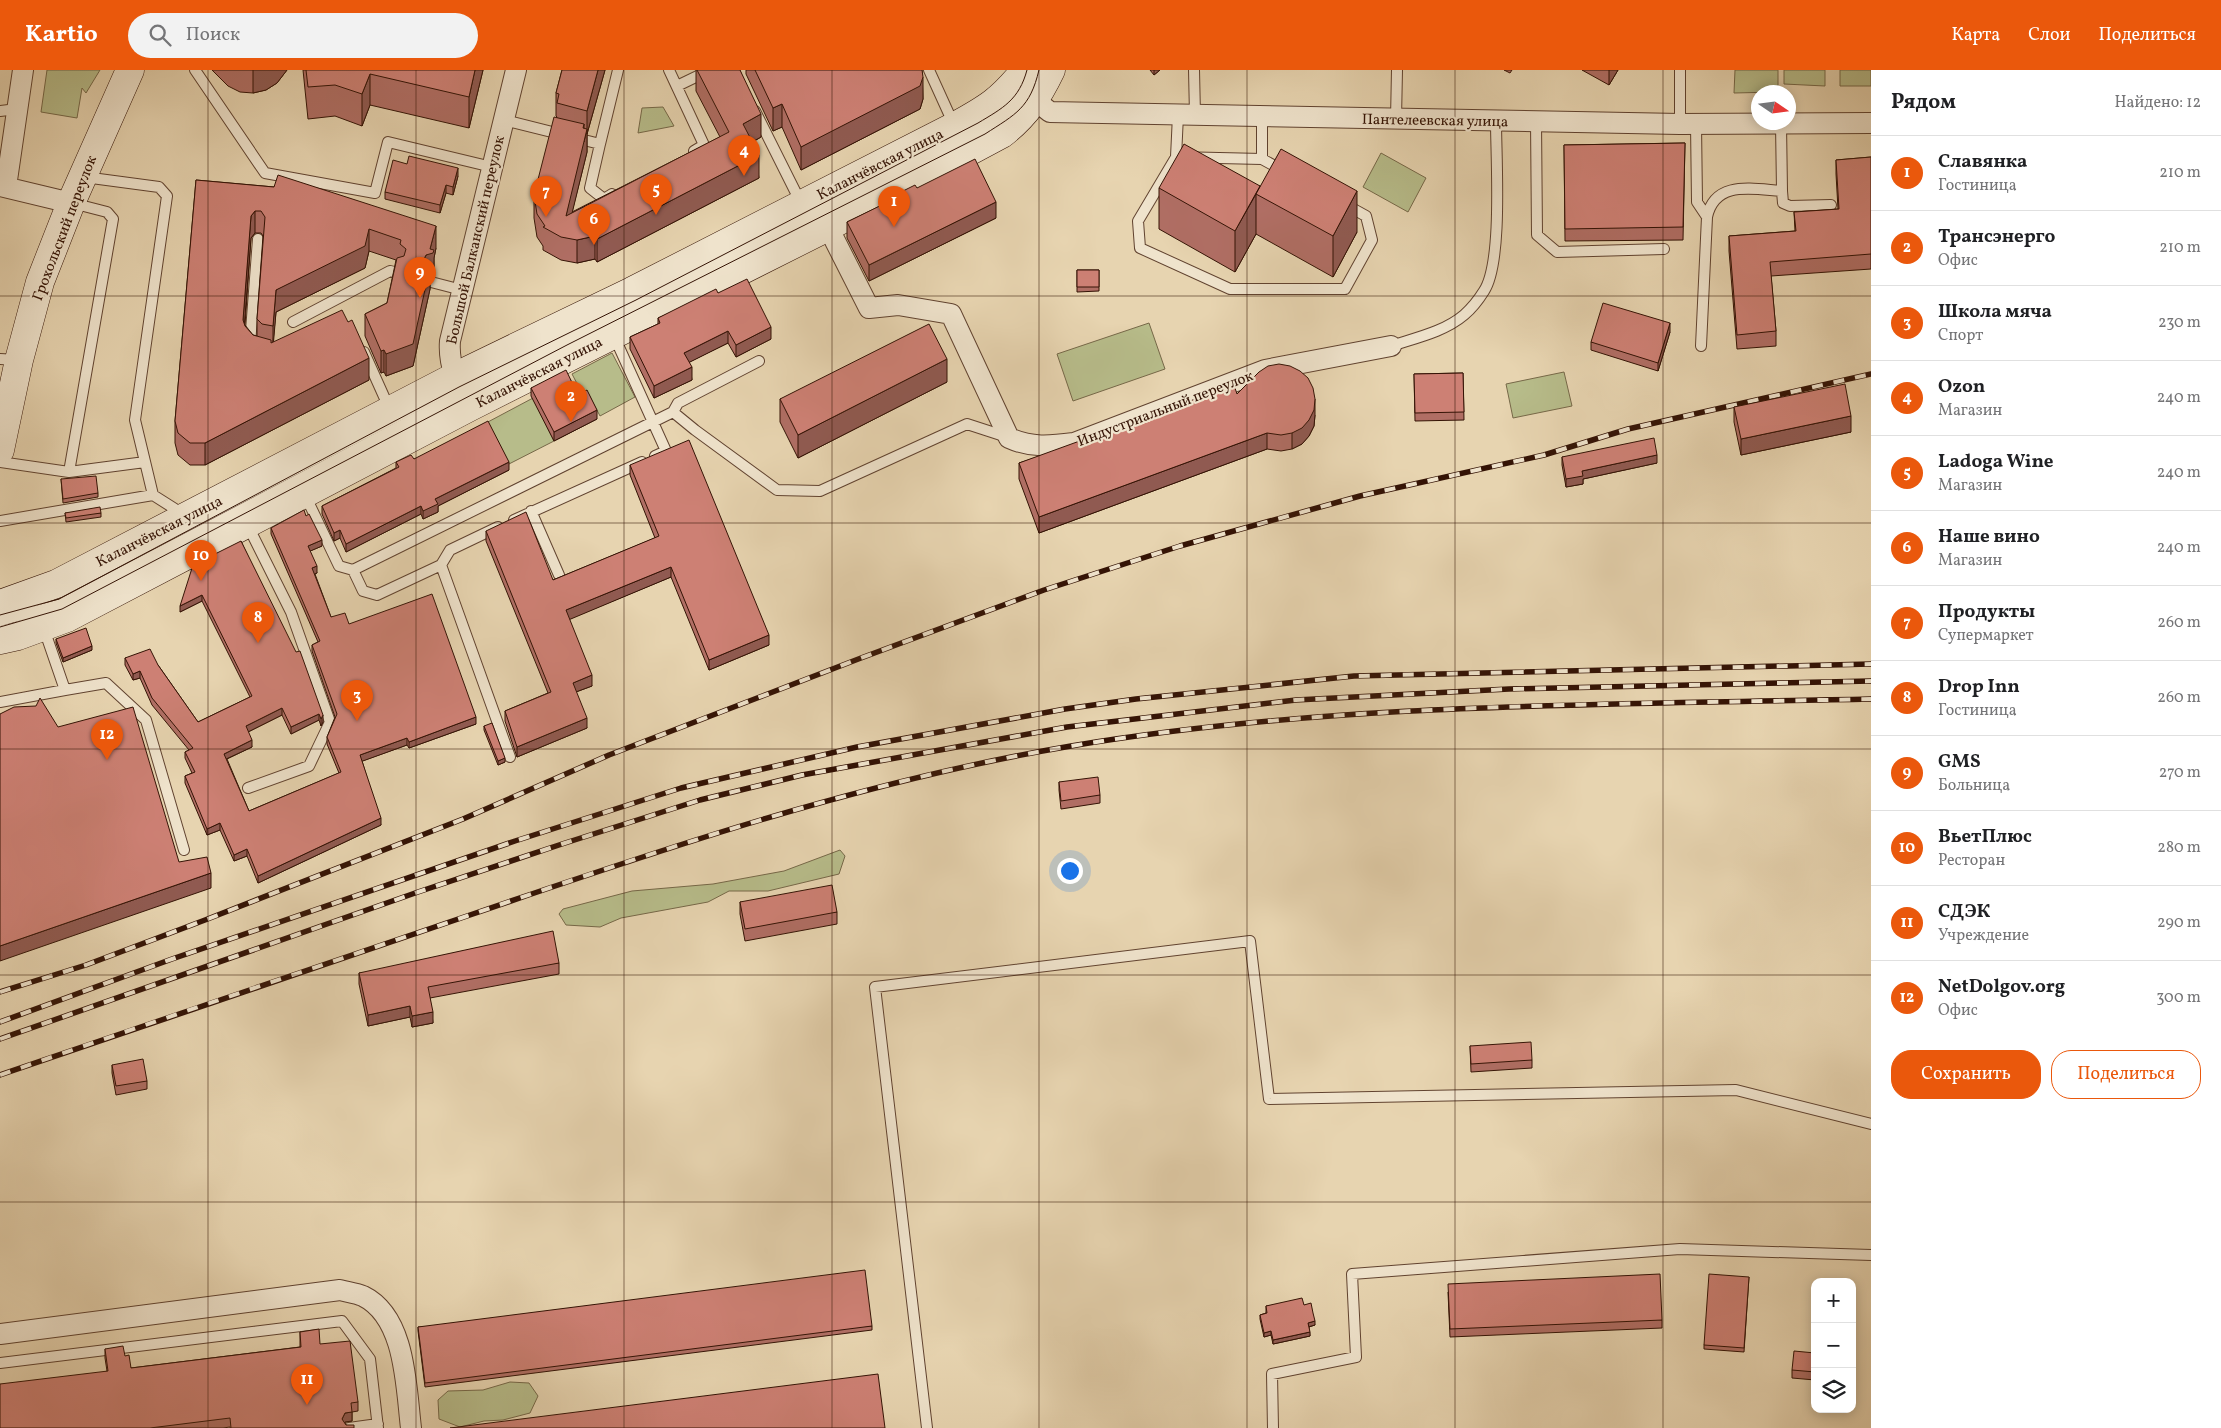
<!DOCTYPE html>
<html lang="ru">
<head>
<meta charset="utf-8">
<style>
  :root { --surface:#fff; --page:#f2f2f2; --text:#202124; --muted:#757577; --line:#e0e0e0; --accent:#ea580c }
  body { margin:0; font-family:Vollkorn,serif; background:var(--page); color:var(--text) }
  .controls { position:absolute; right:15px; bottom:15px; display:grid; overflow:hidden; border-radius:10px; box-shadow:0 2px 12px #0003 }
  .controls button { width:45px; height:45px; display:grid; place-items:center; padding:0; border:0; border-bottom:1px solid var(--line); background:var(--surface); color:var(--text); font:25px sans-serif }
  .compass { position:absolute; left:1751px; top:15px; width:45px; height:45px; border-radius:50%; background:var(--surface); box-shadow:0 2px 12px #0003; rotate:103deg }
  .you { position:absolute; left:1069px; top:800px; width:18px; height:18px; margin:-12px; border:4px solid #fff; border-radius:50%; background:#1a73e8; box-shadow:0 0 0 8px #1a73e833 }
  .badge { display:grid; place-items:center; width:32px; height:32px; border-radius:50%; background:var(--accent); color:#fff; font-size:16px; font-weight:700 }
  .pin { position:absolute; translate:-50% -41px; filter:drop-shadow(0 1px 2px #0008) }
  .pin::after { content:''; position:absolute; top:26px; width:18px; height:15px; background:inherit; clip-path:polygon(0 0,100% 0,50% 100%) }
  .list { margin:0; padding:0; list-style:none }
  h2 { display:flex; justify-content:space-between; align-items:center; height:65px; margin:0; padding:0 20px; font-size:21px }
  h2 small { font-size:16px; font-weight:400; color:var(--muted) }
  .list li { display:grid; grid-template-columns:32px 1fr auto; gap:15px; align-items:center; box-sizing:border-box; height:75px; padding:0 20px; border-top:1px solid var(--line) }
  .list b { display:block; font-size:19px; white-space:nowrap }
  .list p { margin:0; font-size:16px; white-space:nowrap; color:var(--muted) }
  .list em { font-size:16px; font-style:normal; color:var(--muted) }
  .actions { display:flex; gap:10px; padding:15px 20px }
  .actions a { flex:1; padding:11px 0; border:1px solid var(--accent); border-radius:20px; text-align:center; font-size:18px; color:var(--accent) }
  .actions .main { background:var(--accent); color:#fff }
  .icon { flex:none; width:28px; height:28px; fill:none; stroke:currentColor; stroke-width:2; stroke-linecap:round; stroke-linejoin:round }
  .map { position:relative; flex:none; width:1871px; height:1358px; overflow:hidden }
  header { display:flex; align-items:center; gap:30px; box-sizing:border-box; height:70px; padding:0 25px; background:var(--accent); color:#fff }
  header strong { font-size:24px }
  nav { display:flex; gap:28px; margin-inline-start:auto; font-size:18px }
  .search { width:350px; height:45px; background:var(--page); display:flex; align-items:center; gap:12px; box-sizing:border-box; padding:0 18px; border-radius:28px; color:var(--muted); font-size:19px }
  main { display:flex }
  aside { flex:1; background:var(--surface) }
  .map>svg:first-child { display:block }
  .green { fill:#b7bc8a; stroke:#766848 }
  .lines { fill:none; stroke-linecap:round; stroke-linejoin:round }
  .lane-casing { stroke:#614330; stroke-width:12 }
  .street-casing { stroke:#614330; stroke-width:22 }
  .secondary-casing { stroke:#341305; stroke-width:29 }
  .lane { stroke:#efe3cc; stroke-width:10 }
  .street { stroke:#efe3cc; stroke-width:20 }
  .secondary { stroke:#efe3cc; stroke-width:28 }
  .tram { stroke:#341305; stroke-width:1 }
  .rail-casing { stroke:#341305; stroke-width:5.5 }
  .rail { stroke:#efe3cc; stroke-width:4; stroke-dasharray:11; stroke-linecap:butt }
  .wall { fill:#b06e64; stroke:#341305; fill-rule:evenodd }
  .shaded-wall { fill:#905a51; stroke:#341305 }
  .building { fill:#cd8074; stroke:#341305 }
  .grid { fill:none; stroke:#341305; stroke-width:1; stroke-opacity:0.55 }
  .labels { text-anchor:middle; stroke-width:4.5; stroke-linejoin:round; paint-order:stroke }
  .street-label { font-size:15px; fill:#341305; stroke:#efe3cc }
</style>
</head>
<body>
<header>
<strong>Kartio</strong>
<div class="search"><svg class="icon" aria-label="search" viewBox="0 0 24 24"><circle cx="10" cy="10" r="6"/><path d="M15 15l6 6"/></svg>Поиск</div>
<nav><a>Карта</a><a>Слои</a><a>Поделиться</a></nav>
</header>
<main>
<div class="map">
<svg width="1871" height="1358" viewBox="0 0 1871 1358">
  <rect width="100%" height="100%" fill="#e7d4b0"/>
  <filter id="stains"><feTurbulence type="fractalNoise" baseFrequency=".004" numOctaves="4"/><feColorMatrix values="0 0 0 0 .2 0 0 0 0 .09 0 0 0 0 .02 0 0 0 .5 -.17"/></filter>
  <radialGradient id="worn" r=".72"><stop offset=".6" stop-color="#630" stop-opacity="0"/><stop offset="1" stop-color="#630" stop-opacity=".3"/></radialGradient>
  <path class="green" d="M47,0H100L86,23L82,18L77,48L41,42Z
    M1735,0H1778V22L1734,23Z
    M1784,0H1825V16L1784,14Z
    M1840,0H1871V16H1840Z
    M663,37L674,56L638,63L642,38Z
    M1381,83L1426,108L1408,142L1363,117Z
    M1149,253L1165,299L1073,331L1057,284Z
    M612,283L635,327L600,346L588,323L583,325L572,304Z
    M1564,302L1572,336L1513,348L1506,314Z
    M533,328L554,371L507,395L486,353Z
    M840,780L845,786L839,804L768,821H729L708,832L621,848L600,857L566,855L559,844L563,839L632,821L713,814L784,801Z
    M510,1312L529,1313L538,1326L530,1343L503,1350L484,1351L460,1357L439,1349L438,1330L448,1321L483,1320Z"/>
  <g class="lines">
    <g class="lane-casing">
      <path id="lane" d="M195,0L265,103L375,123L388,72L492,97
        M669,0L704,75L694,81
        M929,0L954,55
        M1194,0L1195,45
        M677,16L710,0
        M0,41L17,39
        M755,41L801,133
        M1178,45L1176,87L1138,151L1140,178L1230,219H1345L1372,170L1366,146L1346,135
        M1262,47V89
        M1396,49L1397,0
        M504,50L600,74L590,118L604,129L612,124
        M1536,51L1537,165L1557,182L1664,179
        M1680,54V0
        M1696,54L1697,132L1707,147
        M1781,54L1782,121
        M600,74L618,0
        M1176,87L1262,89L1282,100
        M84,107L159,117L167,126L135,350L153,425
        M72,133L107,142L113,149L69,402L145,392
        M431,212L462,220
        M293,252L390,201L399,203
        M614,266L666,381L655,386
        M250,274L258,169
        M1391,276C1415,268 1444,262 1464,245C1471,239 1479,229 1484,221C1503,192 1496,89 1496,51
        M1701,276L1707,147C1715,110 1752,119 1782,121L1783,133L1790,136L1831,135
        M364,282L390,340
        M0,289L18,290
        M673,342L695,360L777,420L820,421L967,354L1007,367
        M0,392L69,402
        M305,425L339,496L353,500L673,342L678,333L759,291
        M531,441L559,505
        M514,450L642,392
        M0,451L153,425L183,444
        M247,454L291,542L330,652L309,696L248,718
        M441,495L510,687
        M353,500L363,521L377,525L441,495L450,480L498,457
        M0,551L61,534L463,323L981,59L1014,36
        M65,620L106,613L146,650L184,780
        M0,632L65,620L44,559
        M0,1293L342,1251L370,1289L378,1358
        M349,1358L378,1354
        M927,1358L875,917L1250,871L1269,1029L1736,1020L1871,1054
        M1273,1358L1272,1304L1356,1287L1352,1204L1680,1179L1871,1185"/>
    </g>
    <g class="street-casing">
      <path id="street" d="M1033,17L1036,31L1050,42L1680,54L1871,53
        M0,116L71,133
        M6,117L23,0
        M828,157L869,238L898,235L951,244L1009,368C1031,378 1050,376 1074,373L1265,300L1391,276
        M470,337C458,315 448,296 450,271L516,0
        M0,1264L340,1220C347,1222 356,1223 363,1226C406,1247 406,1317 411,1358"/>
    </g>
    <g class="secondary-casing">
      <path id="secondary" d="M0,380L19,290L40,212L71,133L130,0
        M0,534L56,514L454,307L632,221L955,56C988,38 1001,30 1025,0
        M0,570L18,566L67,548L470,337L828,157L1002,64C1026,45 1038,27 1051,0"/>
    </g>
    <use href="#lane" class="lane"/>
    <use href="#street" class="street"/>
    <use href="#secondary" class="secondary"/>
    <path class="tram" d="M0,545L59,529L459,317L636,230L978,53C1003,38 1019,30 1027,0
      M0,557L62,539L567,275L985,64C1016,44 1030,38 1039,0"/>
    <g class="rail-casing">
      <path id="rail" d="M0,922L86,895L205,850L463,749L609,685L861,588L1044,520L1180,476L1360,426L1544,385L1628,359L1871,304
        M0,952L172,889L515,771L681,718L857,677L1065,639L1136,629L1354,606L1871,594
        M0,969L418,822L562,774L700,730L802,705L1067,657L1296,630L1509,619L1871,611
        M0,1005C155,951 311,899 467,846C665,778 863,711 1071,676C1335,632 1604,635 1871,629"/>
    </g>
    <use href="#rail" class="rail"/>
  </g>
  <path class="wall" d="M212,0H287L277,13L266,20L253,23L240,22L228,16Z
    M303,0H483L469,58L370,35L362,56L335,46L308,49Z
    M562,0H605L587,64V82L572,142L720,67L696,21V0H740L761,67L753,72L759,108L597,192L595,189L577,193L561,190L543,180V176L537,167L534,148V125L557,47L556,46V23Z
    M746,0H922L923,29L920,39L801,100L782,57L773,61L746,4Z
    M1150,0H1160L1154,5Z
    M1504,0H1512L1510,3Z
    M1582,0H1618L1609,15Z
    M1685,73L1683,170L1565,171L1564,75Z
    M1871,87V199L1771,206L1776,261V276L1737,279L1729,181V166L1795,161L1794,142L1838,139L1836,104V90Z
    M458,106L453,125L446,123L440,143L385,129V122Z
    M196,110L274,117L436,178L434,188V202L433,205L430,206V219L413,296L386,306L384,302L381,303L365,266V244L387,233L396,190L369,181L365,198L276,242L273,272L369,310L205,395H190L178,385L175,373V351ZM255,163H261L263,166L257,249V266L253,265L245,255L251,168Z
    M1260,116L1357,162L1333,207L1256,164L1235,202L1159,159V118Z
    M917,118L996,148L869,211L847,168V152L899,127V123Z
    M1077,200H1099V221L1077,222Z
    M718,223L771,269L736,287L728,273L689,292L692,310L654,328L630,279V267L658,254V248Z
    M1670,262L1658,301L1591,280V272Z
    M1463,303L1464,350L1415,351L1414,304Z
    M947,312L798,388L780,352V329Z
    M531,318L578,325L597,349L554,371L531,326Z
    M1237,324L1315,345L1314,356L1309,366L1302,374L1292,379L1281,381L1267,379L1039,463L1019,409V393Z
    M1734,337L1851,362L1741,385L1734,352Z
    M1562,387L1657,393L1583,409V414L1566,417L1562,395Z
    M414,389L509,400L438,436V442L423,449L421,444L346,482L340,468L334,471L322,444V436L396,398V392Z
    M630,395L769,575L709,600L671,507L569,549L592,616L576,622L587,658L517,687L505,651V641L548,623L486,471V461L553,510L655,468L630,405Z
    M61,409L98,423V427L63,433Z
    M65,443H101V447L66,452Z
    M271,458L322,476L310,481L317,503L315,504L331,547L349,554L476,654L409,678L407,675L362,691L381,755L258,813L247,786L234,791L220,760L207,765L185,713V706L192,703L185,688V682L189,680L152,635L140,608L133,610L125,595V588L158,595L198,652L250,627L202,531L180,542L241,471L323,652L321,656L319,650L291,664L282,645L248,662L252,677L227,689L249,741L339,703L327,674V667L335,647L312,581V575L318,572L271,464Z
    M56,569L92,580L63,592L56,573Z
    M484,656L505,692L498,695L484,660Z
    M1059,712L1100,725V733L1061,739L1059,720Z
    M740,832L837,842V854L745,871L740,844Z
    M559,893V904L430,928L433,953L412,957L410,947L368,956L359,914V903Z
    M1470,976L1532,990V998L1471,1002Z
    M112,995L147,1011V1019L116,1025L112,1003Z
    M1749,1207L1744,1282L1704,1279V1275Z
    M1448,1222L1662,1250V1258L1450,1267Z
    M1304,1235L1315,1255L1309,1257L1310,1266L1273,1274L1271,1265L1264,1267L1260,1249V1245L1266,1243V1236Z
    M872,1256V1260L425,1317L418,1261V1257Z
    M300,1262L320,1274L358,1332V1341L352,1342V1351L345,1352V1353L346,1355L354,1358H230V1357L223,1358H0L107,1301L105,1288V1279L125,1286L131,1298L300,1277Z
    M1815,1283V1310L1792,1308V1300Z"/>
  <path class="shaded-wall" d="M253,0H287L277,13L266,20L253,23Z
    M475,0H483L469,58V27Z
    M598,0H605L587,64V41Z
    M1154,0H1160L1154,5Z
    M1609,0H1618L1609,15Z
    M370,4V35L362,56V24Z
    M923,7V29L920,39L801,100V77Z
    M782,34V57L773,61V38Z
    M761,44V67L743,77V54Z
    M584,54V72L587,59V82L566,168V146Z
    M759,85V108L597,192V169Z
    M458,98V106L453,125V117Z
    M446,115V123L440,143V135Z
    M1357,121V162L1333,207V166Z
    M1256,124V164L1235,202V161Z
    M996,132V148L869,211V195Z
    M255,141V163L251,168L243,272V250L251,146Z
    M436,156V178L434,188V202L433,205L430,206V219L413,296L386,306V284L424,189L430,179Z
    M369,159V181L365,198L276,242L273,278V256L276,220Z
    M595,166V189L577,193V170Z
    M1670,253V262L1658,301V293Z
    M771,257V269L736,287V275Z
    M728,261V273L684,295V283Z
    M384,280V302L381,303V281Z
    M369,288V310L205,395V373Z
    M947,289V312L798,388V365Z
    M692,297V310L654,328V316Z
    M1315,329V345L1314,356L1309,366L1302,374L1292,379V363Z
    M597,340V349L554,371V362Z
    M1851,346V362L1741,385V369Z
    M1267,363V379L1039,463V447Z
    M1657,385V393L1583,409V414L1566,417V409L1582,401Z
    M509,392V400L438,436V442L423,449V441L435,429Z
    M421,436V444L346,482V474Z
    M340,460V468L334,471V463Z
    M322,470V476L308,482V476Z
    M317,496V503L312,505V498Z
    M671,497V507L566,551V540Z
    M202,525V531L180,542V536Z
    M769,565V575L709,600V590Z
    M92,576V580L63,592V588Z
    M140,601V608L133,610V604Z
    M592,605V616L573,623V613Z
    M282,638V645L246,663V656Z
    M319,644V650L291,664V657Z
    M323,645V652L321,656V649Z
    M476,647V654L409,678V672Z
    M587,648V658L517,687V677Z
    M407,668V675L360,692V685Z
    M252,670V677L224,690V684Z
    M505,688V692L498,695V691Z
    M381,748V755L258,813V806Z
    M220,753V760L207,765V759Z
    M247,779V786L234,791V785Z
    M211,803V818L0,891V876Z
    M410,936V947L368,956V945Z
    M433,942V953L412,957V946Z
    M1315,1251V1255L1308,1257V1253Z
    M1271,1261V1265L1264,1267V1263Z
    M1310,1262V1266L1273,1274V1270Z
    M352,1342V1351L345,1352L342,1358V1349L345,1343Z"/>
  <path class="building" d="M306,0H475L469,27L370,4L362,24L335,15L308,17Z
    M562,0H598L587,41L557,33L559,24L556,23Z
    M697,0H740L761,44L743,54L759,85L597,169L595,166L577,170L561,167L543,157L545,156L537,144L534,125L554,47L584,54L583,58L587,59L566,146L729,62Z
    M755,0H922L923,7L920,16L801,77L782,34L773,38Z
    M1685,73L1683,157L1565,159L1564,75Z
    M1184,74L1260,116L1235,161L1159,118Z
    M1281,79L1357,121L1333,166L1256,124Z
    M409,86L458,98L453,117L446,115L440,135L385,122L393,90L407,94Z
    M1871,87V184L1770,192L1776,261L1737,265L1729,166L1796,161L1794,142L1839,139L1836,90Z
    M975,89L996,132L869,195L847,152L900,126L899,123L915,115L917,118Z
    M278,105L436,156L430,179L434,180L433,183L426,185L424,189L426,194L430,197L413,274L386,284L384,280L381,281L365,244L387,233L397,188L404,186L406,179L400,174L401,170L369,159L365,176L276,220L273,256L262,254L257,249L265,147L261,141H255L251,146L243,250L245,256L253,265L271,270V273L342,240L348,252L352,250L369,288L205,373H190L178,363L175,351L196,110L274,117Z
    M1077,200H1099V217H1077Z
    M747,209L771,257L736,275L728,261L684,283L692,297L654,316L630,267L660,253L658,248L716,219L718,223Z
    M1603,233L1670,253L1658,293L1591,272Z
    M929,254L947,289L798,365L780,329Z
    M1279,294L1290,296L1300,301L1308,308L1313,318L1315,329L1314,340L1309,350L1302,358L1292,363L1281,365L1267,363L1039,447L1019,393L1234,315L1237,324L1259,302L1268,296Z
    M566,300L578,325L587,320L597,340L554,362L531,318Z
    M1463,303L1464,342L1415,343L1414,304Z
    M1845,314L1851,346L1741,369L1734,337Z
    M488,351L509,392L435,429L438,434L423,441L421,436L346,474L340,460L334,463L322,436L399,397L396,392L411,385L414,389Z
    M1654,368L1657,385L1582,401L1583,406L1566,409L1562,387Z
    M689,370L769,565L709,590L671,497L566,540L592,605L573,613L587,648L517,677L505,641L551,622L486,461L526,442L553,510L659,466L630,395Z
    M96,406L98,423L63,429L61,409Z
    M100,437L101,443L66,448L65,443Z
    M304,440L306,446L309,444L322,470L308,476L317,496L312,498L331,547L345,543L349,554L432,524L476,647L409,672L407,668L360,685L381,748L258,806L247,779L234,785L220,753L207,759L185,706L195,702L185,682L193,678L152,628L140,601L133,604L125,588L150,579L158,595L198,652L252,626L202,525L180,536L193,495L241,471L296,582L300,581L323,645L321,649L319,644L291,657L282,638L246,656L252,670L224,684L249,741L341,702L327,667L337,644L312,575L320,571L271,458Z
    M86,558L92,576L63,588L56,569Z
    M40,628L58,657L133,637L179,792L207,787L211,803L0,876V644L14,637L36,636Z
    M492,653L505,688L498,691L484,656Z
    M1098,707L1100,725L1061,731L1059,712Z
    M832,815L837,842L745,859L740,832Z
    M553,861L559,893L428,917L433,942L412,946L410,936L368,945L359,903Z
    M1531,972L1532,990L1471,994L1470,976Z
    M143,989L147,1011L116,1016L112,995Z
    M865,1200L872,1256L425,1313L418,1257Z
    M1660,1204L1662,1250L1450,1259L1448,1214Z
    M1709,1204L1749,1207L1744,1278L1704,1275Z
    M1302,1228L1304,1235L1311,1233L1313,1243L1315,1251L1308,1253L1310,1262L1273,1270L1271,1261L1264,1263L1260,1245L1267,1243L1266,1236Z
    M319,1259L320,1274L350,1271L358,1332L351,1333L352,1342L345,1343L342,1349L346,1355H354V1358H231L230,1348L150,1358H0V1314L108,1301L105,1279L123,1276L125,1286L129,1285L131,1298L301,1277L300,1262Z
    M1794,1281L1815,1283V1302L1792,1300Z
    M878,1304L885,1358H450Z"/>
  <path class="grid" d="M208,0V1358M416,0V1358M624,0V1358M832,0V1358M1039,0V1358M1247,0V1358M1455,0V1358M1663,0V1358M0,226H1871M0,453H1871M0,679H1871M0,905H1871M0,1132H1871"/>
  <g class="labels">
    <g class="street-label">
      <text transform="translate(1435 50) rotate(1)" y="5">Пантелеевская улица</text>
      <text transform="translate(880 94) rotate(-27)" y="5">Каланчёвская улица</text>
      <text transform="translate(64 158) rotate(-69)" y="5">Грохольский переулок</text>
      <text transform="translate(475 170) rotate(-77)" y="5">Большой Балканский переулок</text>
      <text transform="translate(539 302) rotate(-27)" y="5">Каланчёвская улица</text>
      <text transform="translate(1165 338) rotate(-21)" y="5">Индустриальный переулок</text>
      <text transform="translate(159 461) rotate(-27)" y="5">Каланчёвская улица</text>
    </g>
  </g>
  <rect width="100%" height="100%" filter="url(#stains)"/>
  <rect width="100%" height="100%" fill="url(#worn)"/>
</svg>
<div class="controls">
<button>+</button>
<button>−</button>
<button><svg class="icon" aria-label="layers" viewBox="0 0 24 24"><path d="M12 4l9 5-9 5-9-5zM3 14l9 5 9-5"/></svg></button>
</div>
<svg class="compass" viewBox="-18 -18 36 36"><path d="M0-13l5 13h-10z" fill="#e53935"/><path d="M0 13l5-13h-10z" fill="#757577"/></svg>
<div class="you"></div>
<div class="pin badge" style="left:894px;top:157px">1</div>
<div class="pin badge" style="left:571px;top:352px">2</div>
<div class="pin badge" style="left:357px;top:651px">3</div>
<div class="pin badge" style="left:744px;top:106px">4</div>
<div class="pin badge" style="left:656px;top:145px">5</div>
<div class="pin badge" style="left:594px;top:175px">6</div>
<div class="pin badge" style="left:546px;top:147px">7</div>
<div class="pin badge" style="left:258px;top:573px">8</div>
<div class="pin badge" style="left:420px;top:228px">9</div>
<div class="pin badge" style="left:201px;top:511px">10</div>
<div class="pin badge" style="left:307px;top:1335px">11</div>
<div class="pin badge" style="left:107px;top:690px">12</div>
</div>
<aside>
<h2>Рядом<small>Найдено: 12</small></h2>
<ul class="list">
<li><span class="badge">1</span><div><b>Славянка</b><p>Гостиница</p></div><em>210 m</em></li>
<li><span class="badge">2</span><div><b>Трансэнерго</b><p>Офис</p></div><em>210 m</em></li>
<li><span class="badge">3</span><div><b>Школа мяча</b><p>Спорт</p></div><em>230 m</em></li>
<li><span class="badge">4</span><div><b>Ozon</b><p>Магазин</p></div><em>240 m</em></li>
<li><span class="badge">5</span><div><b>Ladoga Wine</b><p>Магазин</p></div><em>240 m</em></li>
<li><span class="badge">6</span><div><b>Наше вино</b><p>Магазин</p></div><em>240 m</em></li>
<li><span class="badge">7</span><div><b>Продукты</b><p>Супермаркет</p></div><em>260 m</em></li>
<li><span class="badge">8</span><div><b>Drop Inn</b><p>Гостиница</p></div><em>260 m</em></li>
<li><span class="badge">9</span><div><b>GMS</b><p>Больница</p></div><em>270 m</em></li>
<li><span class="badge">10</span><div><b>ВьетПлюс</b><p>Ресторан</p></div><em>280 m</em></li>
<li><span class="badge">11</span><div><b>СДЭК</b><p>Учреждение</p></div><em>290 m</em></li>
<li><span class="badge">12</span><div><b>NetDolgov.org</b><p>Офис</p></div><em>300 m</em></li>
</ul>
<div class="actions"><a class="main">Сохранить</a><a>Поделиться</a></div>
</aside>
</main>
</body>
</html>
